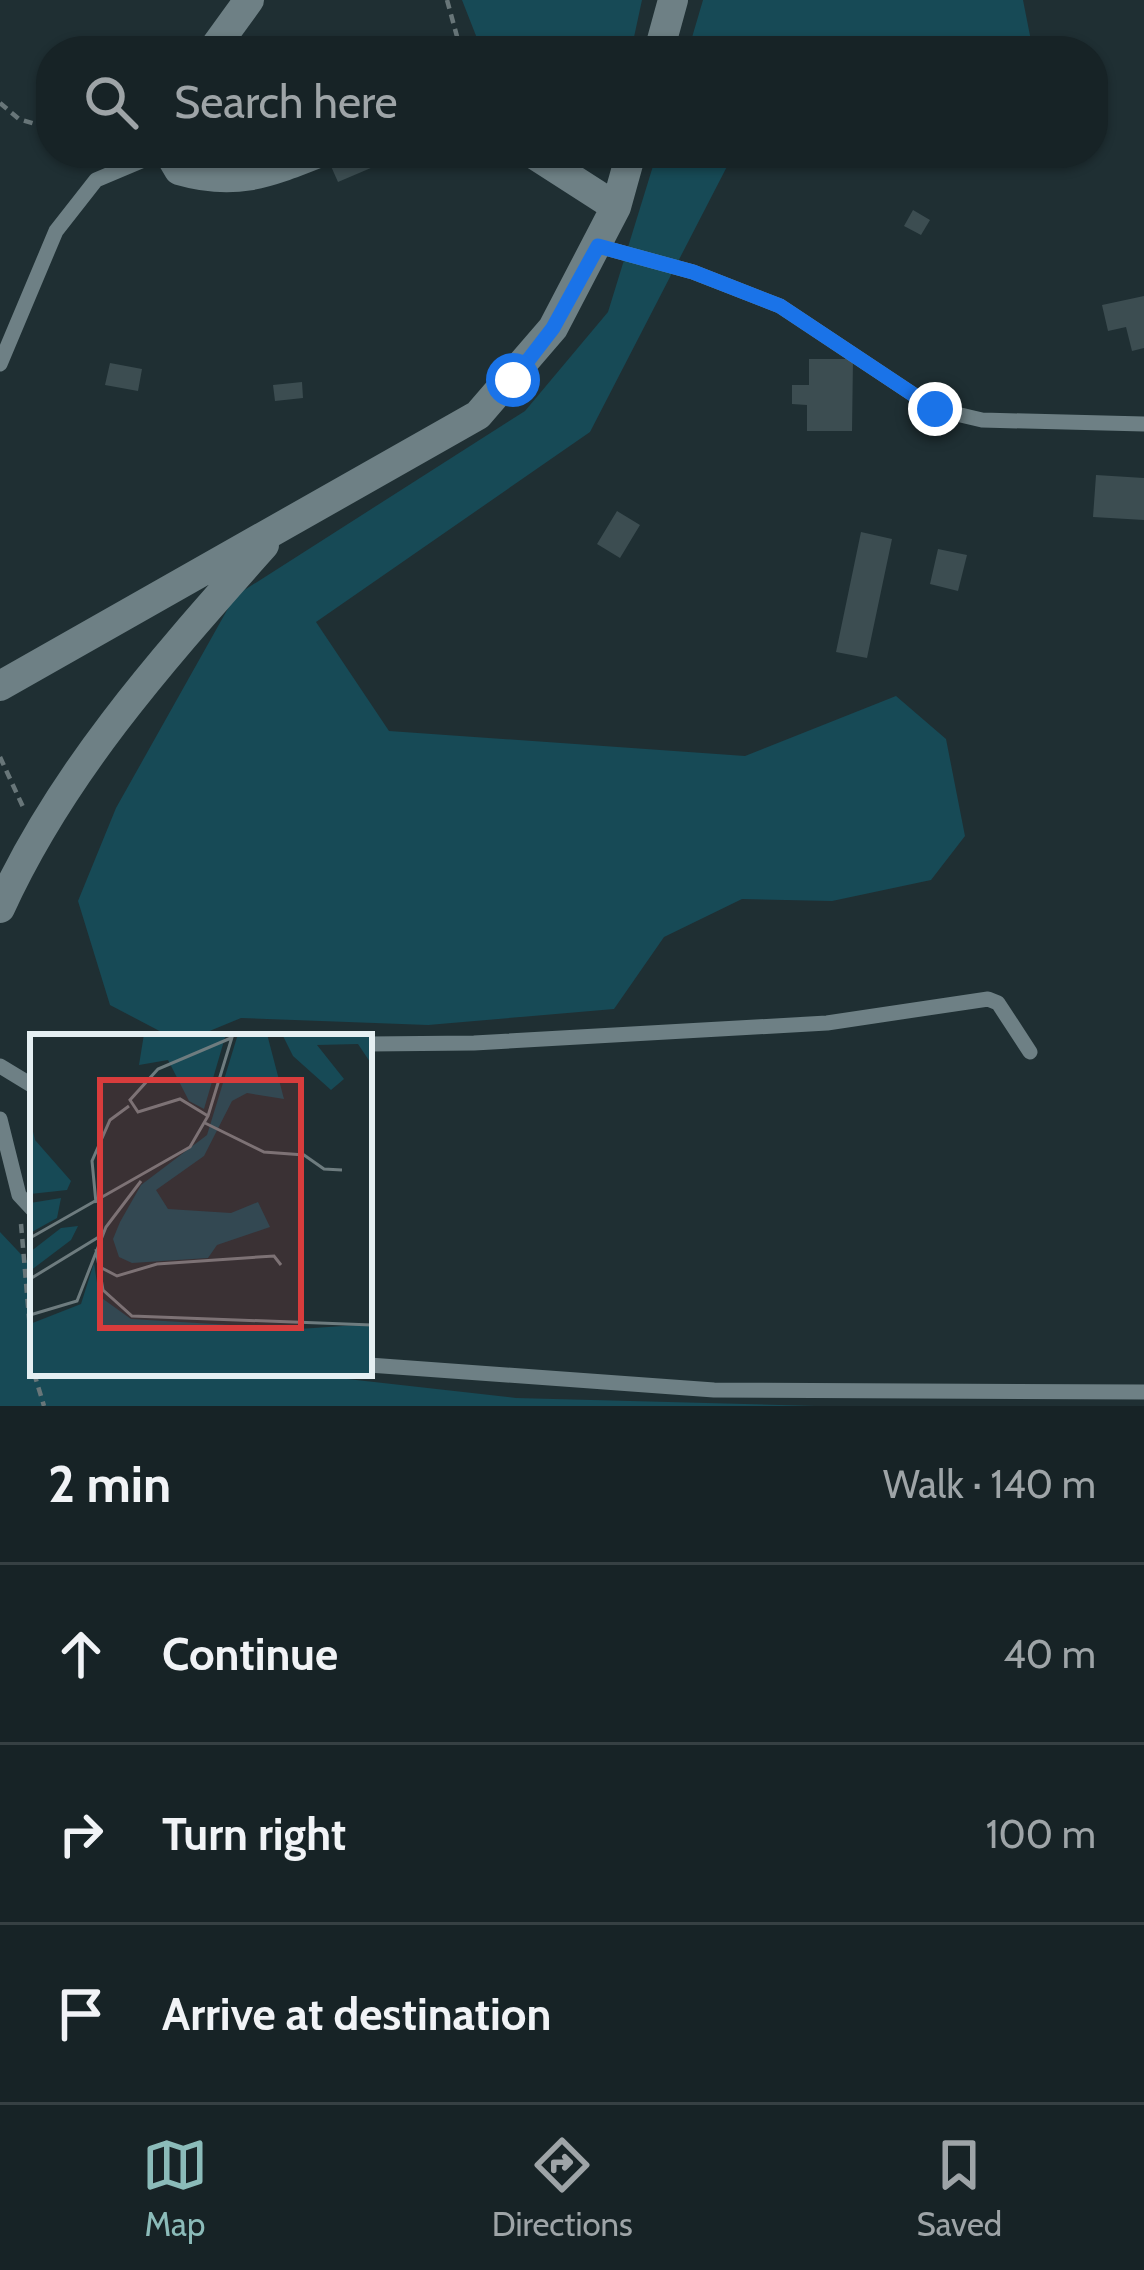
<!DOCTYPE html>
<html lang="en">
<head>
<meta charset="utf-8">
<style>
  :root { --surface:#172326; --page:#202b2e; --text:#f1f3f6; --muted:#9ea4a7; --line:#364043; --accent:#8bbbb9 }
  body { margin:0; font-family:Cabin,sans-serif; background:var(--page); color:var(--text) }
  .stop { position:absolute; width:36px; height:36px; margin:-27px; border:9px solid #1a73e8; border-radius:50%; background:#fff }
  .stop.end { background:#1a73e8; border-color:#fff; box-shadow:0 3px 12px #0008 }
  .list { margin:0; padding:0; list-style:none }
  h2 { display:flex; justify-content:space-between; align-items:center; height:156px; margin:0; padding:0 48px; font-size:51px }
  h2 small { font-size:39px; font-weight:400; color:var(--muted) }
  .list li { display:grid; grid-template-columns:78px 1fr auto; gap:36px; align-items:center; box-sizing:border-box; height:180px; padding:0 48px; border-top:3px solid var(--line) }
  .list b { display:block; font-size:45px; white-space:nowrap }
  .list em { font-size:39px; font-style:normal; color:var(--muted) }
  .icon { flex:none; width:66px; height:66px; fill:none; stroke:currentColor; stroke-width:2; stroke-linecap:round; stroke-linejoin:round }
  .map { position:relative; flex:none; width:1144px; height:1406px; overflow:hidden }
  .search { position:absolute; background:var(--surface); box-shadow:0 3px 9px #0004; left:36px; right:36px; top:36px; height:132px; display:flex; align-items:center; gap:30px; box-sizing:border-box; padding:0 42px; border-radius:48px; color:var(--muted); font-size:45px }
  .sheet { height:696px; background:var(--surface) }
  nav { display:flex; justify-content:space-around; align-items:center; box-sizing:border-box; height:168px; border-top:3px solid var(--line); background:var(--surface); font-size:33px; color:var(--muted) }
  nav a { display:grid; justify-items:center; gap:6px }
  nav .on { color:var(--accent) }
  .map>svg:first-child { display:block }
  .green { fill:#174a56 }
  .building { fill:#3c4d51 }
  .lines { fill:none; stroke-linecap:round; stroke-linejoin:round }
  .path { stroke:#687679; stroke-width:4.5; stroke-dasharray:9 6; stroke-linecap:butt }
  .lane { stroke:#6e8085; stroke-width:15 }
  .street { stroke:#6e8085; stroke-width:30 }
  .route { stroke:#1a73e8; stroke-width:15 }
  .inset-road { fill:none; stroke:#6e7c7f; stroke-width:3 }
  .view { fill:#d83c3c; fill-opacity:0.15; stroke:#d83c3c; stroke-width:6 }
  .inset-edge { fill:none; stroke:#e5eff2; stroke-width:6 }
</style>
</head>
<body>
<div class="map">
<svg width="1144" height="1406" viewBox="0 0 1144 1406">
  <rect width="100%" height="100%" fill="#1f2f33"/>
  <path class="green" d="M462,0H642L631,51H482Z
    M703,0H1023L1033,51H688Z
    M657,153H734L590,432L316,622L389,731L745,756L896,696L946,739L965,836L931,880L832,901L742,899L664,937L614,1009L428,1025L241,1018L195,1037H171L110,1005L78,901L116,808L235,596L525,411L608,312Z
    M0,1232L33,1267V1373H294L516,1398L816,1406H0Z"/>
  <path class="building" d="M355,153H406L338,182L330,164Z
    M913,210L930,220L921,235L904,226Z
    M1144,296V348L1132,351L1126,327L1108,331L1102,305Z
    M809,359H853L852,431H807V405L792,404V385H809Z
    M110,363L142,369L138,391L105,385Z
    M302,382L303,398L275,401L273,385Z
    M1096,475L1144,478V520L1093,517Z
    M617,511L640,525L620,558L597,544Z
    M861,532L892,539L867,658L836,652Z
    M938,549L967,555L958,591L930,584Z"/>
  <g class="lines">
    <path class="path" d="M447,0L461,51
      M0,103L19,119L51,129
      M0,757L23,807
      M21,1224L33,1364
      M34,1373L44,1406"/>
    <path class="lane" d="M598,246L693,272L780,306L935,409L982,420L1144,424
      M0,364L56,231L96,180L160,153
      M369,1044L474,1043L827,1023L988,999L998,1003L1030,1052
      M0,1066L33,1086
      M0,1119L19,1195L33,1210
      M369,1365L714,1390L1144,1392"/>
    <path class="street" d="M212,51L249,0
      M659,51L673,0
      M169,153L179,170C234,186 265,174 318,153
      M532,153L616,207
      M0,686L478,415L553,328L616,207L631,153
      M0,908C63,770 163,659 264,545"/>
  </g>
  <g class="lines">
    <path class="route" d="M513,380L553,328L598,246L693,272L780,306L935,409"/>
  </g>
  <g transform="translate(30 1034)">
    <rect width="342" height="342" fill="#1f2f33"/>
    <path d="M114,0H196L174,75L159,67L138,26L109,31ZM208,0H237L254,65L217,59L202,67L174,122L126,156L138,175L201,179L228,168L240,193L187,211L178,224L102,229L89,223L83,205L90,188L111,151L177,101ZM252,0H342V31L328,10L287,11L314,45L301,56L263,22ZM0,85L5,106L41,147L37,156L0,160ZM31,164L27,184L0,199V169ZM48,192L41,206L0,237V218L31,194ZM64,229L69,262L101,285L269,295L342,290V342H0V290L51,270Z" fill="#174a56"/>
    <path class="inset-road" d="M178,82L150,65L108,78L100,66L128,35L201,4M175,89L234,118L274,121L294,135L312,136M66,169L62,127L80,86L99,72M0,204L160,113L178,82L203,0M66,215L73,256L102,282L342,291M68,232L87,242L127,230L244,222L251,231M0,245L72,201M0,281L47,267L76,193L111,147"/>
    <path class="view" d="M70,46H271V294H70Z"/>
    <rect width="342" height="342" class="inset-edge"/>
  </g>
</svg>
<div class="stop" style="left:513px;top:380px"></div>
<div class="stop end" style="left:935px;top:409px"></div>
<div class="search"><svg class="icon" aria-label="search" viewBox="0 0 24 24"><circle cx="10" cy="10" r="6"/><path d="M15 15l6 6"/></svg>Search here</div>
</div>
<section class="sheet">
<h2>2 min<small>Walk · 140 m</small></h2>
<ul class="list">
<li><svg class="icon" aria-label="ahead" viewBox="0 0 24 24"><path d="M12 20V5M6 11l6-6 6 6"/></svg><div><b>Continue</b></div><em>40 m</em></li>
<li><svg class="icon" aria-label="right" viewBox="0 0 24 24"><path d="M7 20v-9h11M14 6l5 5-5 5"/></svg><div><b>Turn right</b></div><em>100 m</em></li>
<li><svg class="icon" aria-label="arrive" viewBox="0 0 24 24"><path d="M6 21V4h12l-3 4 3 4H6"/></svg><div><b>Arrive at destination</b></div></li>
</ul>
</section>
<nav>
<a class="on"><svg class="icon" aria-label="map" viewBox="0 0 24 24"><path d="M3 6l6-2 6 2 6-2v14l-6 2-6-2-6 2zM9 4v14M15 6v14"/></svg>Map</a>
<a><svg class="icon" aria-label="directions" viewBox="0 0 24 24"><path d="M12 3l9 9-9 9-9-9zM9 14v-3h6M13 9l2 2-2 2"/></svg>Directions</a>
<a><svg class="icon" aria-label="saved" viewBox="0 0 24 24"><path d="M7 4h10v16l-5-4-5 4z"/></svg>Saved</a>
</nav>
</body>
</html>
